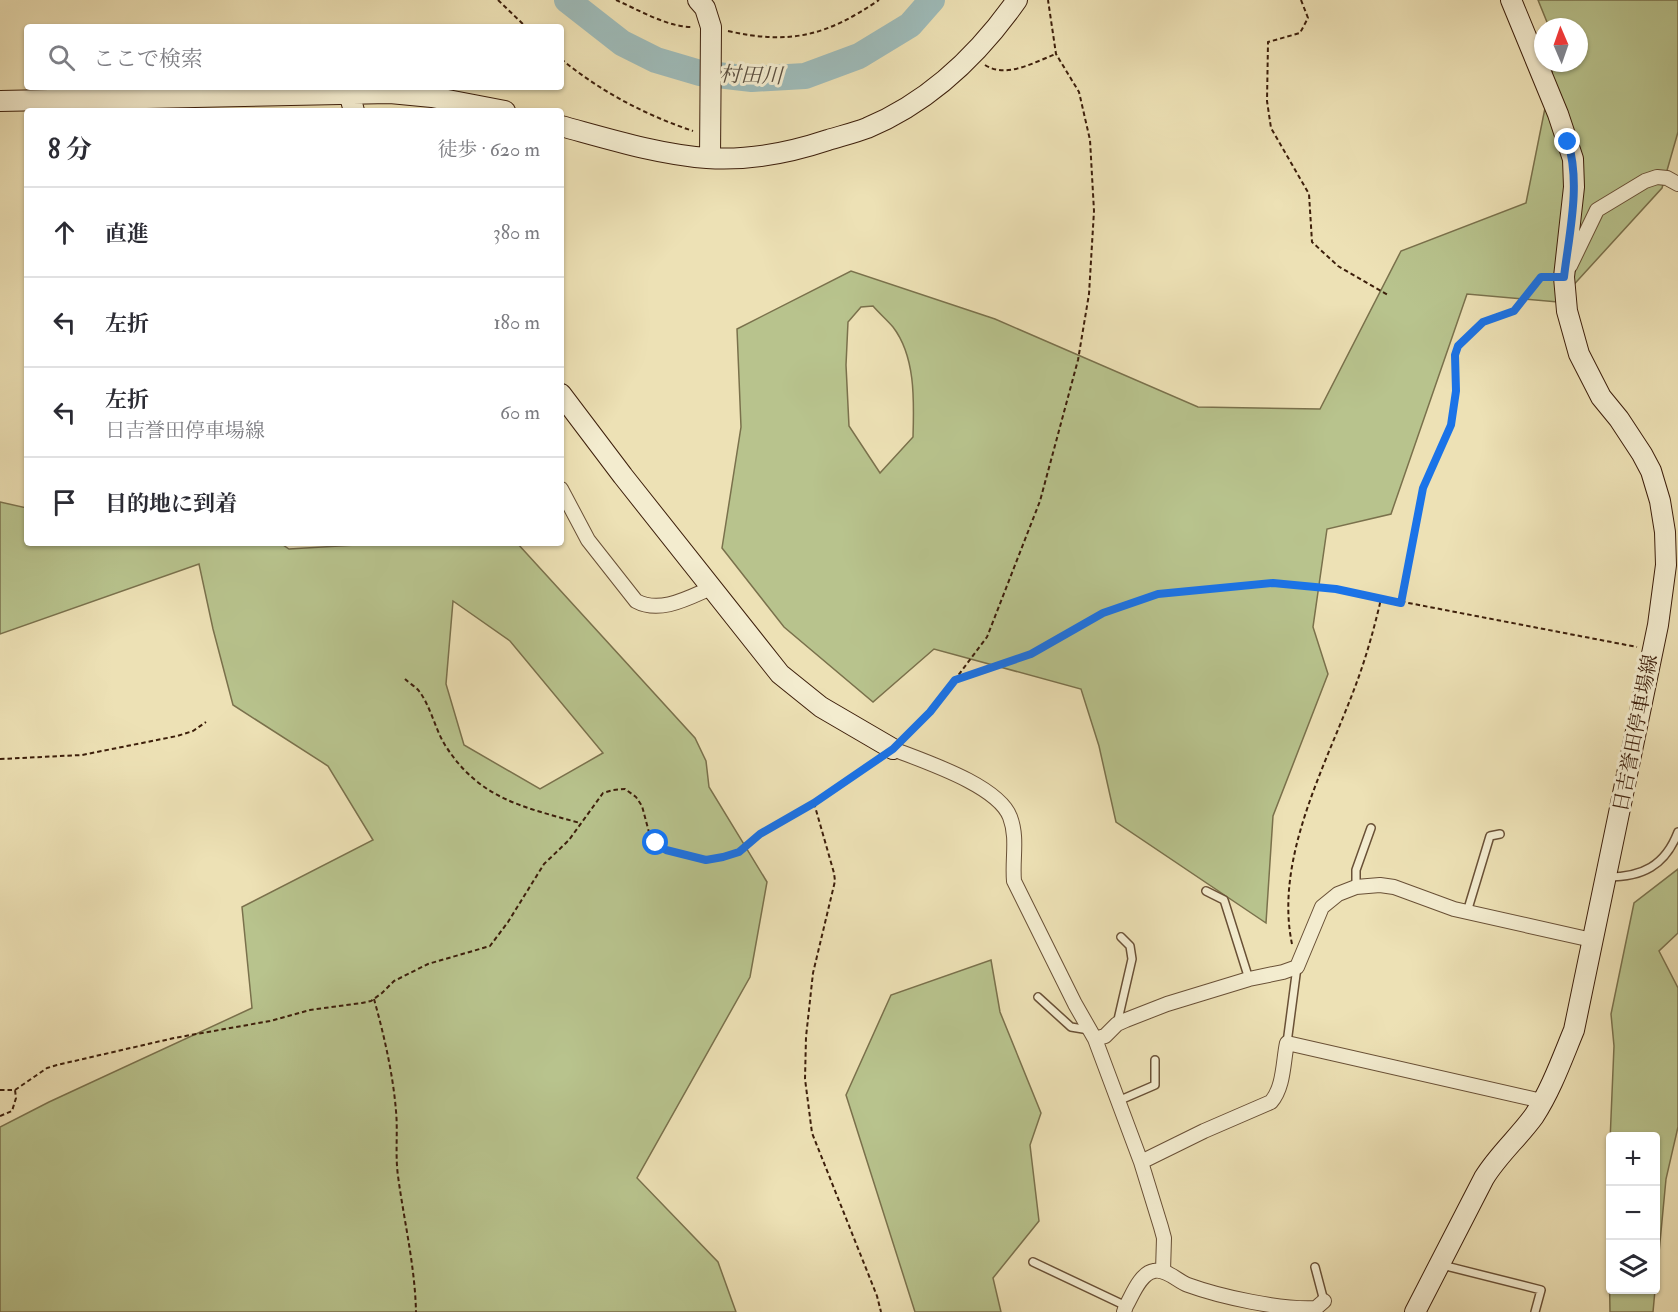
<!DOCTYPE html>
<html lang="ja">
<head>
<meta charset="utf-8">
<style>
  :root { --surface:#fff; --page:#f2f2f3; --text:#2b2b33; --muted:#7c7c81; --line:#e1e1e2 }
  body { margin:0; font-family:"IM FELL Double Pica","Noto Serif JP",serif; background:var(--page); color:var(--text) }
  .controls { position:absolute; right:18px; bottom:18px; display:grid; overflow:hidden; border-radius:6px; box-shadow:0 2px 4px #0004 }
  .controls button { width:54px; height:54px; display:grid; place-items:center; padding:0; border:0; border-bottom:2px solid var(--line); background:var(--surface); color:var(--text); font:30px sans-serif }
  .compass { position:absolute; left:1534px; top:18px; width:54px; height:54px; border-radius:50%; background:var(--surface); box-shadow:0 2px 4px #0004; rotate:358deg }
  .stop { position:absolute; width:18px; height:18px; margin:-14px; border:4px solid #1a73e8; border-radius:50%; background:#fff }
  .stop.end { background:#1a73e8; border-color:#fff; box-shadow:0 2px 6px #0008 }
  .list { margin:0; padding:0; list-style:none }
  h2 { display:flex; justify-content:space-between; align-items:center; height:78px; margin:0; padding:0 24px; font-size:26px }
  h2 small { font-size:20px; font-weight:400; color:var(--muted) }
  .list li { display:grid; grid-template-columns:39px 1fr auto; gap:18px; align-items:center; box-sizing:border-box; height:90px; padding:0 24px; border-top:2px solid var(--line) }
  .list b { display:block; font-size:22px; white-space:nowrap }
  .list p { margin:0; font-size:20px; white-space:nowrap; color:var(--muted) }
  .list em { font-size:20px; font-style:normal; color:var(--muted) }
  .icon { flex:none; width:33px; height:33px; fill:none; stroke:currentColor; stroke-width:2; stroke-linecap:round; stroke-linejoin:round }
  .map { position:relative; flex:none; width:1678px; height:1312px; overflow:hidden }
  .search { position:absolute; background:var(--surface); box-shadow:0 2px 4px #0004; left:24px; top:24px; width:540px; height:66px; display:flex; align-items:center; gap:15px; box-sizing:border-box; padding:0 21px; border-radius:6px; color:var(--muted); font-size:22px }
  .panel { position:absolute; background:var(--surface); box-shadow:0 2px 4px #0004; left:24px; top:108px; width:540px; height:438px; border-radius:6px }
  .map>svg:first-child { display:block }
  .green { fill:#b8c38d; stroke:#7a714c; stroke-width:1.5; fill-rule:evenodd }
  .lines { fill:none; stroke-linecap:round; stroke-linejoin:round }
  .river { stroke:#9ebbb9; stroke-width:26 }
  .lane-casing { stroke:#695036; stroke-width:10 }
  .street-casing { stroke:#695036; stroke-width:16 }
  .secondary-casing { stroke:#3d1f0b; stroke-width:22 }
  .path { stroke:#3d1f0b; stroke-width:2; stroke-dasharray:4.5 3; stroke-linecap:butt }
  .lane { stroke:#f3eccf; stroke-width:7 }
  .street { stroke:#f3eccf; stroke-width:14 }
  .secondary { stroke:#f3eccf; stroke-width:20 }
  .route { stroke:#1a73e8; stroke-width:8 }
  .labels { text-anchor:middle; stroke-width:6; stroke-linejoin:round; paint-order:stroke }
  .street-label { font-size:20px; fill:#3d1f0b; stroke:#f3eccf }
  .water-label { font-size:21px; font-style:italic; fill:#5a4e3f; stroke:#f3eccf }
</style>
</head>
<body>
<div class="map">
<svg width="1678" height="1312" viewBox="0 0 1678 1312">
  <rect width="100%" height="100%" fill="#ede1b5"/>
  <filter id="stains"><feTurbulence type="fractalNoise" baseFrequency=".00333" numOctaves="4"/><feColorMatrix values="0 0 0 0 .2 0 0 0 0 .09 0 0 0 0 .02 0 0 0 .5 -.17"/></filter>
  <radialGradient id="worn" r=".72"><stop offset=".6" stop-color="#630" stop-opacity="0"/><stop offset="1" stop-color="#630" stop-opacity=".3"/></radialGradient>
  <path class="green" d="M1538,0H1678V132L1662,188L1558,302L1467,294L1391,514L1327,529L1313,627L1328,674L1273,816L1266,923L1116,822L1099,746L1081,689L934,649L873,702L784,627L722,548L741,427L737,329L851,271L995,319L1198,407L1320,409L1401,251L1526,203L1554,63H1579V27H1549ZM873,306C879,313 887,320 893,327C916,357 914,402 913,437L880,473L849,426L846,365L848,322L861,307Z
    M0,502L27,508V543H280L289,549L390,543H517L695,738L706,761L709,787L767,882L750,977L637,1178L718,1262L736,1312H0V1127L49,1102L252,1008L242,907L373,840L328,766L233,705L213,629L199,564L0,634ZM453,601L510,641L603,753L540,789L464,745L446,684Z
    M1678,869V933L1659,951L1678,988V1127L1666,1179L1656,1284V1136H1610V1290H1655L1653,1312H1610L1608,1189L1614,1046L1611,1014L1634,903Z
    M991,960L1000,1012L1041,1113L1030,1145L1039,1221L993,1278L1001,1312H915L846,1095L891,995Z"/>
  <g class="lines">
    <path class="river" d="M567,0L622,43L656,60L700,73L752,79L805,76L859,56L910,25L932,0"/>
    <g class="lane-casing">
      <path id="lane" d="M1608,877C1642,877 1665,866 1678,832
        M1356,887V870L1371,828
        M1206,891L1224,900L1225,903L1249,979
        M1467,912L1490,836L1500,834
        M1038,997L1071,1027L1089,1030
        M1117,1024L1132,959L1130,946L1121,937
        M1287,1043L1297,967
        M1118,1101L1155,1085V1060
        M1033,1262L1126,1306
        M1442,1265L1541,1290L1535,1312
        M1315,1267L1324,1301"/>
    </g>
    <g class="street-casing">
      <path id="street" d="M1570,266L1597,210L1645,181L1657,177L1667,178L1678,184
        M561,489L588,540L636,601C660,614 688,598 711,588
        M893,749C923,761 998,785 1010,817C1018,838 1012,859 1014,881L1075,1004L1095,1039L1141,1162L1161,1227L1164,1238L1163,1271
        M1095,1039L1105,1036L1117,1024L1126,1020L1167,1004L1249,979L1283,972L1297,967L1322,907L1338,894L1356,887L1380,885L1394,887L1454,909L1592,940
        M1141,1162L1204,1131L1271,1102C1284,1087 1283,1062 1287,1043L1542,1101
        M1124,1312L1126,1306C1132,1296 1140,1273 1154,1271C1166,1268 1177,1281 1188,1285C1221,1297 1281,1310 1316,1308L1324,1301"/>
    </g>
    <g class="secondary-casing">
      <path id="secondary" d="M698,0L705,8L711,27L710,158
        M349,93L354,111
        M0,101L390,93L432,97L505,111
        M561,126C609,139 657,154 707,158C749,161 789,153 828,140C841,136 854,133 867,128C929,102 979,54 1017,0
        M561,394L623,476L780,674L821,707L893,749
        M1415,1312L1484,1178C1498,1155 1518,1138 1534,1116C1551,1090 1562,1059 1574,1030L1658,625L1666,565L1665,532L1660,501L1651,471L1642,454L1619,419L1601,397L1579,354L1567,311L1564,277L1574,187L1573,159L1558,114L1511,0"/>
    </g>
    <path class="path" d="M498,0L526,27
      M616,0C639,10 667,27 692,27
      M1301,0L1308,18L1300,33L1268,42L1267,101L1271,128L1309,194L1312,242L1338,266L1388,295
      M728,31C790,45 826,36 879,0
      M561,59C600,91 645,115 693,131
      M985,65C1007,79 1034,62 1056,54
      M1402,602L1423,488L1451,425L1456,391L1455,355L1458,346L1483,322L1514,311L1541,277H1546
      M405,679C409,683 416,687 419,691C431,707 435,729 445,745C479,799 523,807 580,823
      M956,679L1031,654L1103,613L1158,594L1273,583L1336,589L1637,647
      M905,737L930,713L987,637L1040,501L1078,360L1089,294L1094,211L1090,140L1079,92L1056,54L1048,0
      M0,759L82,755L177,736L193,731L206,722
      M814,803L834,873L835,881L813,973L806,1037L805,1079L812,1133L877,1296L881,1312
      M1292,944C1274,858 1326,765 1355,687C1366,658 1374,629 1381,599
      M374,999C384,1035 393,1074 396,1111C398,1133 395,1154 398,1176C404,1221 415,1266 416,1312
      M0,1090H15L47,1068L57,1065L174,1038L270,1021L310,1010L362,1003L371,1001L382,993L394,981L428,964L490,946L508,922L544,864L569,840L603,793L613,790L625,789L636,797L642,806L650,836L656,843L666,850L706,860L723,857L739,852L760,834L814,803L877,759
      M0,1116L12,1111L16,1098L15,1090"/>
    <use href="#lane" class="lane"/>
    <use href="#street" class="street"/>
    <use href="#secondary" class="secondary"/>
  </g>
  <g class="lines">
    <path class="route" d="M656,843L666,850L706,860L723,857L739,852L760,834L814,803L893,749L930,712L955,680L1031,654L1103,613L1158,594L1273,583L1336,589L1401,603L1423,488L1451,425L1456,391L1455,355L1458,346L1483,322L1514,311L1541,277H1564C1569,234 1581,185 1568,142"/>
  </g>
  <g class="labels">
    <g class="street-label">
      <text transform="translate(1635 733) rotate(-79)" y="7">日吉誉田停車場線</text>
    </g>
    <g class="water-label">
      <text transform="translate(751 75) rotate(2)" y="7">村田川</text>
    </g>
  </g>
  <rect width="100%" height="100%" filter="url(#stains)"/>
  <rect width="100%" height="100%" fill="url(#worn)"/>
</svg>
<div class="controls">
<button>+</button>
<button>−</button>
<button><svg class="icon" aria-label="layers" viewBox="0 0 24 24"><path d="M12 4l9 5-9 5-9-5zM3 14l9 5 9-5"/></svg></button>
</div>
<svg class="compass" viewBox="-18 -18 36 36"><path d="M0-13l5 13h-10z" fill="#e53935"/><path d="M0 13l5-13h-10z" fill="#7c7c81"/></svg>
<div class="stop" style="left:656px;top:843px"></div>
<div class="stop end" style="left:1568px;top:142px"></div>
<div class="search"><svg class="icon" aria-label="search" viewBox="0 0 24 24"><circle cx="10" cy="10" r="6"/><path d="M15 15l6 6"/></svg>ここで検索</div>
<section class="panel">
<h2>8 分<small>徒歩 · 620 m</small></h2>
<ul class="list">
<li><svg class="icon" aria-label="ahead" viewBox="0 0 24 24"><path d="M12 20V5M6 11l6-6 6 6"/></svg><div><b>直進</b></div><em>380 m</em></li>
<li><svg class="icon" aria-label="left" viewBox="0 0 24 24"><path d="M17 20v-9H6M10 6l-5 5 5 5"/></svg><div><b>左折</b></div><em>180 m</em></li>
<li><svg class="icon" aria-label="left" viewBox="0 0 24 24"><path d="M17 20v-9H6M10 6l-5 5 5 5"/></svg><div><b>左折</b><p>日吉誉田停車場線</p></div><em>60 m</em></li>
<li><svg class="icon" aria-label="arrive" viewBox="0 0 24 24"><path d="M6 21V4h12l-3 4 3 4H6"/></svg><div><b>目的地に到着</b></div></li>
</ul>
</section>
</div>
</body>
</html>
